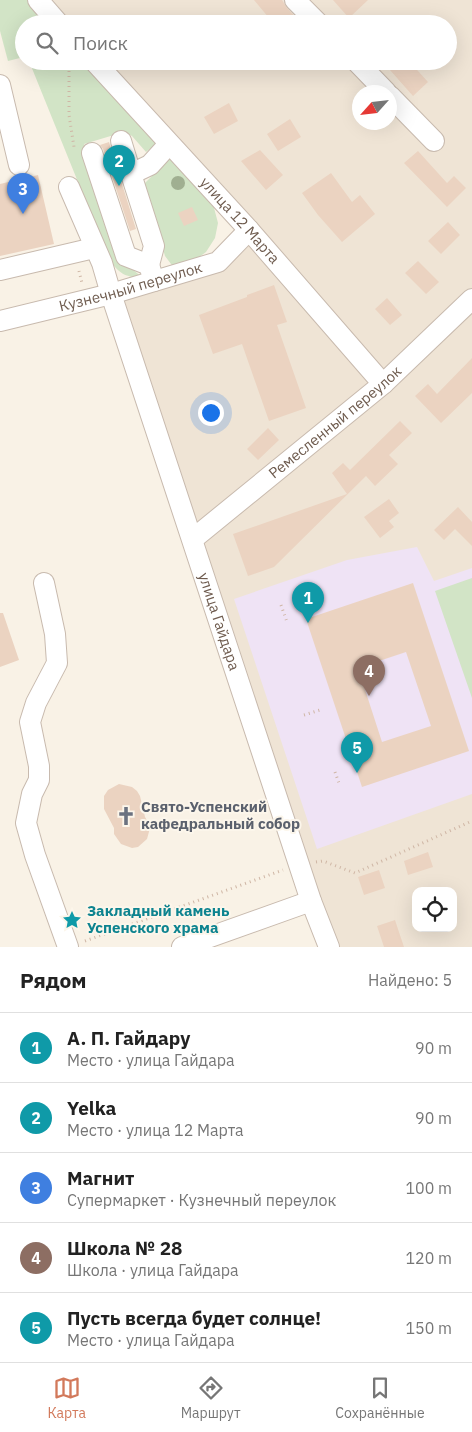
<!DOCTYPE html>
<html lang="ru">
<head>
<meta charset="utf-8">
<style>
  :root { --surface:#fff; --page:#f6f6f6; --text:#222; --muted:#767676; --line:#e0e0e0; --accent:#d2795b }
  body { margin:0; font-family:"IBM Plex Sans",sans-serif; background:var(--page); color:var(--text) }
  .controls { position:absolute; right:15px; bottom:15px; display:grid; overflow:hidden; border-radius:10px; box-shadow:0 5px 20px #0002 }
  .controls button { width:45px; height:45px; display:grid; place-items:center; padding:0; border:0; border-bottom:1px solid var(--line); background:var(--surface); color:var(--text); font:25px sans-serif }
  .compass { position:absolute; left:352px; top:85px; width:45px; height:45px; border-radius:50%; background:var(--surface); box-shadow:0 5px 20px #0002; rotate:243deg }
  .you { position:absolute; left:210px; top:412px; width:18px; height:18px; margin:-12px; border:4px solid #fff; border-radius:50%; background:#1a73e8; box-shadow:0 0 0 8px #1a73e833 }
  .badge { display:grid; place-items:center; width:32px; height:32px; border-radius:50%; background:var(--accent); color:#fff; font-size:16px; font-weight:700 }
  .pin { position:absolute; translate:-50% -41px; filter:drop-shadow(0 1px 2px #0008) }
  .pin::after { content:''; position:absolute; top:26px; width:18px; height:15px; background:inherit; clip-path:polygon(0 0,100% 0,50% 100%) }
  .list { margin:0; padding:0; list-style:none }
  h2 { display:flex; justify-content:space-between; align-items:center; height:65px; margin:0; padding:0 20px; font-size:21px }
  h2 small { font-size:16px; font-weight:400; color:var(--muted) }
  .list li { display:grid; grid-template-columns:32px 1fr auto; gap:15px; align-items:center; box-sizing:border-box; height:70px; padding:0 20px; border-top:1px solid var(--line) }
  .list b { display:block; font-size:19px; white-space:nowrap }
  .list p { margin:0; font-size:16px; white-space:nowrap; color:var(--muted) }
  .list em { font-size:16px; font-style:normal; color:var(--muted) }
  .icon { flex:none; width:28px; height:28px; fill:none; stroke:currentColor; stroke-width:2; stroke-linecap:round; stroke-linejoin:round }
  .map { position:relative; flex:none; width:472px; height:947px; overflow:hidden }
  .search { position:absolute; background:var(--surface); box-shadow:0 5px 20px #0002; left:15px; right:15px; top:15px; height:55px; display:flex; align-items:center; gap:12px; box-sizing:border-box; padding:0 18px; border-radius:28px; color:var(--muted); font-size:19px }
  .sheet { height:415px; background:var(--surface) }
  nav { display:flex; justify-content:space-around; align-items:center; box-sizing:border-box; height:70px; border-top:1px solid var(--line); background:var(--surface); font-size:14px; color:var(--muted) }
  nav a { display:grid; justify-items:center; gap:2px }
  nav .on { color:var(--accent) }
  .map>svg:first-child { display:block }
  .residential { fill:#efe4d5; fill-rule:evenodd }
  .education { fill:#efe3f5 }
  .green { fill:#d2e4c6 }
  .building { fill:#ebd3c1; fill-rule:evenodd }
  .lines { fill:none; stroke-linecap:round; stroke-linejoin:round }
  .minor-casing { stroke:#c8baae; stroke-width:22 }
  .path { stroke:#cfb6a5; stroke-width:3; stroke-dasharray:1 4; stroke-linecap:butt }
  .minor { stroke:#fff; stroke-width:20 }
  .tree { fill:#a0af91 }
  .labels { text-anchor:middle; stroke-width:4; stroke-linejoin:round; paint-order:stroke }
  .street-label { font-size:15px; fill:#6e5b4e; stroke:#fcf6eb }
  .worship-label { font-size:15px; font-weight:bold; fill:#5b616d; stroke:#fcf6eb; text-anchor:start }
  .culture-label { font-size:15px; font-weight:bold; fill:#0d838f; stroke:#fcf6eb; text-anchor:start }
</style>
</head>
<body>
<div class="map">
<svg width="472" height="947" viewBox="0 0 472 947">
  <rect width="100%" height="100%" fill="#f9f2e6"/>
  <path class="residential" d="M38,0H472V947H329L111,294L218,262L249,230L94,61H448V24H59ZM360,92H390V122H360ZM416,891H453V928H416Z"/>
  <path class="education" d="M417,547L434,581L472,568V794L317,849L234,599L347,560Z"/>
  <path class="green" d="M0,0H27L48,24H24V57L8,61L0,31Z
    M29,61H83L157,143L146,152L132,136L124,132L84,144L118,246L126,264L143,278C126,277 121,275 110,261Z
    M171,157L213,204L218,223L215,238L206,252L194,261L174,268L165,256L144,184Z
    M472,578V698L435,591Z"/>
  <path class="building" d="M254,0H282L287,8L302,24H274Z
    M333,0H368L349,18Z
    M382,61H409L428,82L413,96Z
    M229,103L238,121L214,134L204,117Z
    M290,119L301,137L278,151L267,134Z
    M109,142L136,229L130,231L103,149L100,145Z
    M260,150L283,175L266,190L241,161Z
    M418,151L447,183L454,176L466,188L447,207L404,163Z
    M331,173L352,202L360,195L375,214L342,242L318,215L302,193Z
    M38,175L54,244L0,256V184Z
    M192,207L198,220L184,226L178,213Z
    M448,222L460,235L441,254L428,241Z
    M418,261L439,282L426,294L405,273Z
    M274,285L287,322L277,325L306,408L269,421L242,344L213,354L199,315L247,297V295Z
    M387,298L402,315L390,325L375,309Z
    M472,358V393L441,423L415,396L428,384L437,394Z
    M400,421L412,433L389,455L398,464L375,486L366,476L274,567L248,576L233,534L347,494L332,473L343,463L350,470Z
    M268,428L279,440L258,460L247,449Z
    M389,499L399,513L389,521L394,527L380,538L364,517Z
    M458,507L472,522V546L455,529L444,540L434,530Z
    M413,583L469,751L362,787L306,619ZM406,652L431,726L382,742L358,668Z
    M0,613H3L19,660L0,667Z
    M119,784L132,787L137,791L140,796L145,817L148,822L150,828L147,839L138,847L132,848L121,844L114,834V828L104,809V796L108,790Z
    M428,852L433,867L408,875L404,861Z
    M379,870L385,888L364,895L358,877Z
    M395,920L404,947H384L377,926Z"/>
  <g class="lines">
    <g class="minor-casing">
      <g id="minor">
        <path d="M38,0L59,24"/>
        <path d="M295,0L319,24"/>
        <path id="s1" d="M94,61L249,230L383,384"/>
        <path d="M356,61L386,92"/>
        <path d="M0,85L19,165"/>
        <path d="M390,96L434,141"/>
        <path d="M121,141L131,174L150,165L169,144"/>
        <path d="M92,153L126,256L149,265L154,281"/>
        <path d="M131,174L154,246L149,265"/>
        <path id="s2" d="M69,187L102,263L111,294L311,901L329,947"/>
        <path d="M0,270L94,248"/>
        <path id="s3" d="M0,321L111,294L218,262L249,230"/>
        <path id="s4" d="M193,539L383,384L472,299"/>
        <path d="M44,583L55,634L57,663L36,703L30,722L39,766V780L32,794L26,823L35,855L68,947"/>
        <path d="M182,947L311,901"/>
      </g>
    </g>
    <path class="path" d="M69,61V115L74,147
      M79,271L82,283
      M281,605L287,622
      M304,715L320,710
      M335,772L339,783
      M316,862L323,861L355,873L472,821
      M85,941L283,870"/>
    <use href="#minor" class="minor"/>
  </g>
  <circle class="tree" cx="178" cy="183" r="7"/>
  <defs>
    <g id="church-bare" transform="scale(1.5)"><path d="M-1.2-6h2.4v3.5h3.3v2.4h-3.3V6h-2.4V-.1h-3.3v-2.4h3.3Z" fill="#6b7280" stroke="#fcf6eb" stroke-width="2.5" paint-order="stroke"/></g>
    <g id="sight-bare" transform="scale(1.5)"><path d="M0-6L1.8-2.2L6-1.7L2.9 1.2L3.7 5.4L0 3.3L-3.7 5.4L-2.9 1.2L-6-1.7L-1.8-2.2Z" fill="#0f9aa8" stroke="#fcf6eb" stroke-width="2.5" paint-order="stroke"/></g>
  </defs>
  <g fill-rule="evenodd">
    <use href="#church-bare" x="126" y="816"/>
    <use href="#sight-bare" x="72" y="920"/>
  </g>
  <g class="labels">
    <g class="street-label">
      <text dy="5" stroke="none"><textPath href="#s1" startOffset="216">улица 12 Марта</textPath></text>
      <text dy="5" stroke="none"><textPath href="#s3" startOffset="135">Кузнечный переулок</textPath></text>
      <text dy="5" stroke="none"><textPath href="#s4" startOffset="184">Ремесленный переулок</textPath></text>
      <text dy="5" stroke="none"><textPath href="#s2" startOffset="460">улица Гайдара</textPath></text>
    </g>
    <g class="worship-label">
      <text x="141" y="812">Свято-Успенский<tspan x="141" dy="17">кафедральный собор</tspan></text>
    </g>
    <g class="culture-label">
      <text x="87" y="916">Закладный камень<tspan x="87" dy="17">Успенского храма</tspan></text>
    </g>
  </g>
</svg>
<div class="controls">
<button><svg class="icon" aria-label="locate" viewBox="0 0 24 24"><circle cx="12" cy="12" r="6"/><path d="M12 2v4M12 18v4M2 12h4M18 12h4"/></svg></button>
</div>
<svg class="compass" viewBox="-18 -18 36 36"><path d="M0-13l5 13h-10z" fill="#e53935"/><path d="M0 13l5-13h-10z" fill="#767676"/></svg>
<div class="you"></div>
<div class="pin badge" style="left:308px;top:623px;background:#0f9aa8">1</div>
<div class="pin badge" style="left:119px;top:186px;background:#0f9aa8">2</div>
<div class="pin badge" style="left:23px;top:214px;background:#3f7fe0">3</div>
<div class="pin badge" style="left:369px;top:696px;background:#8d6e63">4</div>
<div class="pin badge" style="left:357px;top:773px;background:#0f9aa8">5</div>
<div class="search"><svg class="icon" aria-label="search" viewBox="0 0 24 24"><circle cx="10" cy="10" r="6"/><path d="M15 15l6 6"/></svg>Поиск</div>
</div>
<section class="sheet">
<h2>Рядом<small>Найдено: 5</small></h2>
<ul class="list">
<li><span class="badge" style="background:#0f9aa8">1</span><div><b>А. П. Гайдару</b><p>Место · улица Гайдара</p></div><em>90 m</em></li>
<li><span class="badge" style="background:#0f9aa8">2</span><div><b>Yelka</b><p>Место · улица 12 Марта</p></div><em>90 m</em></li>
<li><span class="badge" style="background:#3f7fe0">3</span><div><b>Магнит</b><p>Супермаркет · Кузнечный переулок</p></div><em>100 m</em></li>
<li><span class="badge" style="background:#8d6e63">4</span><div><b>Школа № 28</b><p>Школа · улица Гайдара</p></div><em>120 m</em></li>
<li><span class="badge" style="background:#0f9aa8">5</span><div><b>Пусть всегда будет солнце!</b><p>Место · улица Гайдара</p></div><em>150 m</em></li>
</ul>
</section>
<nav>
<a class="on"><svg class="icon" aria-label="map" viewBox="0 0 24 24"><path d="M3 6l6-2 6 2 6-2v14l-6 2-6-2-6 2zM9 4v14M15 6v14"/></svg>Карта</a>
<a><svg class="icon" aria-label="directions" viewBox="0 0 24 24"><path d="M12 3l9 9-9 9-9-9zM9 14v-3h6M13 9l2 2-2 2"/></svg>Маршрут</a>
<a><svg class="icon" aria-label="saved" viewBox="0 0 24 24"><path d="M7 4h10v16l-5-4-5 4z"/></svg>Сохранённые</a>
</nav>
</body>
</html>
